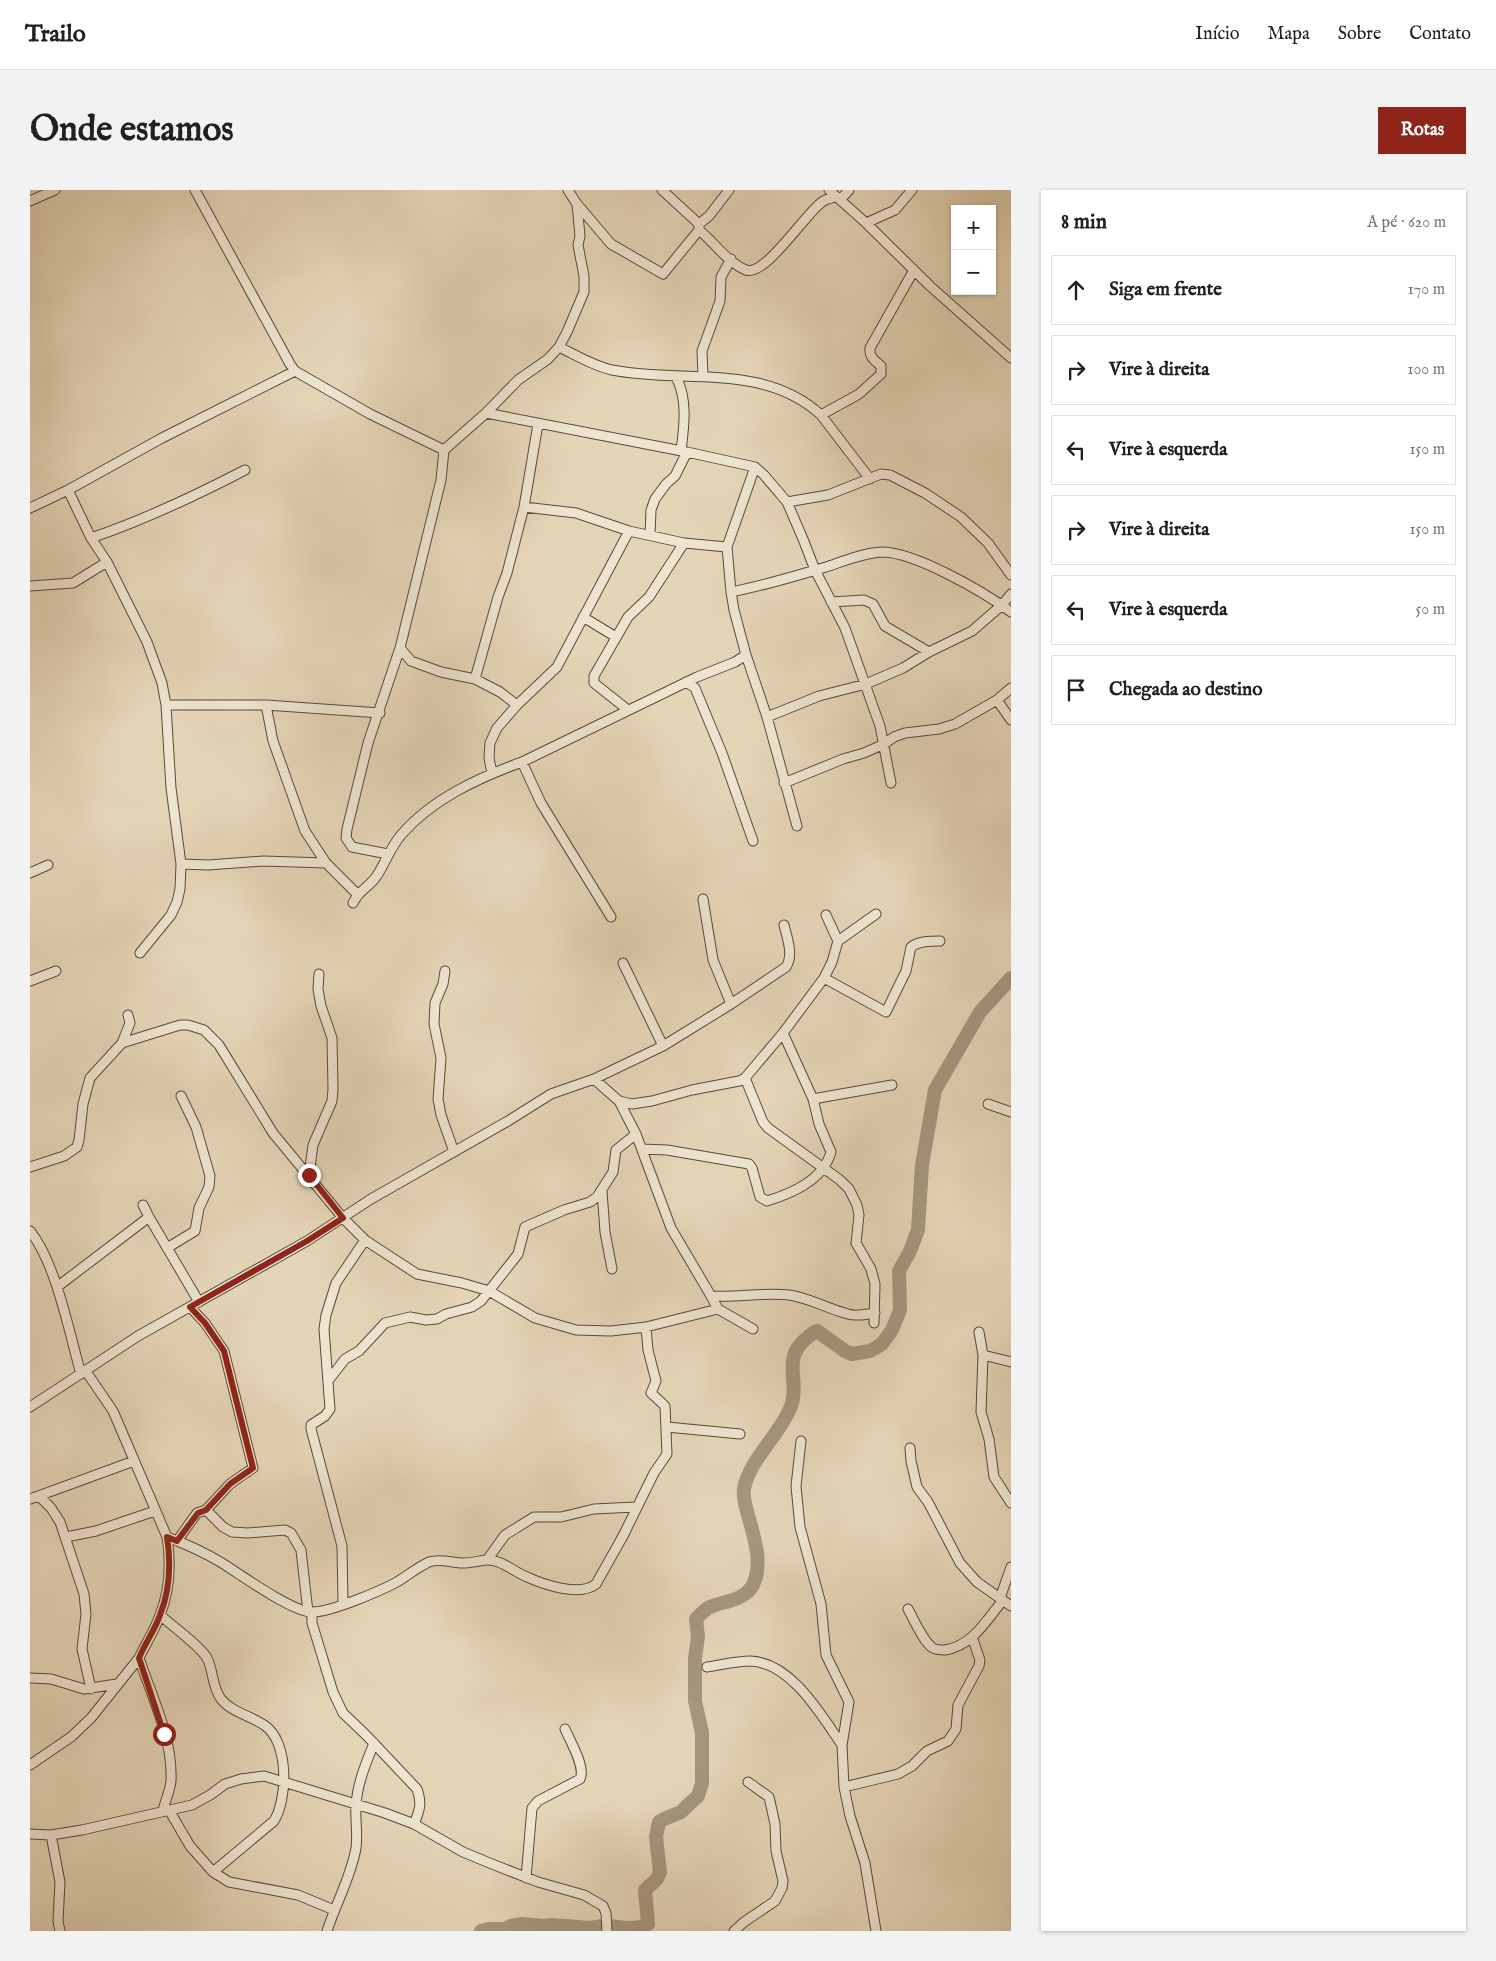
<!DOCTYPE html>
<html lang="pt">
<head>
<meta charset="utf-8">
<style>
  :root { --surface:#fff; --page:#f2f2f2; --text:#202124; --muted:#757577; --line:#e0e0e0; --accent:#8f2418 }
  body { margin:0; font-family:"IM FELL English",serif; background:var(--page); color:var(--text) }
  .controls { position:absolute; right:15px; top:15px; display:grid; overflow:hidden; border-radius:0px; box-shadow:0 1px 4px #0004 }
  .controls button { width:45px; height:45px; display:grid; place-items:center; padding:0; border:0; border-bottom:1px solid var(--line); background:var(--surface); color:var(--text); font:25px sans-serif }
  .stop { position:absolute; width:15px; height:15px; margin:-11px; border:4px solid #8f2418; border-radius:50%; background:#fff }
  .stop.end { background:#8f2418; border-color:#fff; box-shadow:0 1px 5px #0008 }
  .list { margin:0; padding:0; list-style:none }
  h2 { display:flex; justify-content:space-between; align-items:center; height:65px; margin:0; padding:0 20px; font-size:21px }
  h2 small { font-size:16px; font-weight:400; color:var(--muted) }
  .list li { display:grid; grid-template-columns:32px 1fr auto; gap:15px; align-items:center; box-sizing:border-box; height:70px; margin:0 10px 10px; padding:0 10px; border:1px solid var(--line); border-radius:0px }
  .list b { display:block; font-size:19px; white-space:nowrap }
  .list em { font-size:16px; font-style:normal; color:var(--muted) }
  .icon { flex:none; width:28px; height:28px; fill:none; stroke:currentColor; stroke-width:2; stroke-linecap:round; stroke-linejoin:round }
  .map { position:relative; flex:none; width:981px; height:1741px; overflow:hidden; border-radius:0px }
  header { display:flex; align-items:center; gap:30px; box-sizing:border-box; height:70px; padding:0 25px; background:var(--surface); border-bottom:1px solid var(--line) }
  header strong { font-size:24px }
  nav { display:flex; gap:28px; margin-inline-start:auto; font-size:18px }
  .intro { display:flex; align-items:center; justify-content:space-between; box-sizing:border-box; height:120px; padding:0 30px }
  h1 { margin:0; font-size:35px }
  .button { padding:12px 22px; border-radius:0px; background:var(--accent); color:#fff; font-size:18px; font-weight:700 }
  main { display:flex; gap:30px; padding:0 30px }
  aside { flex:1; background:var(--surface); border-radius:0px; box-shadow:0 1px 4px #0004 }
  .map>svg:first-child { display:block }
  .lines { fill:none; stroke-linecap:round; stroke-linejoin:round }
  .river { stroke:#a5967e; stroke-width:14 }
  .minor-casing { stroke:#574b39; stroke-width:11 }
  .minor { stroke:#eee4d0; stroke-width:9 }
  .route { stroke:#8f2418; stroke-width:6 }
</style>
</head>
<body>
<header>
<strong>Trailo</strong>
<nav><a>Início</a><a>Mapa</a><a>Sobre</a><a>Contato</a></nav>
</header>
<div class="intro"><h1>Onde estamos</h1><a class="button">Rotas</a></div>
<main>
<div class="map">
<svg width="981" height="1741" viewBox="0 0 981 1741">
  <rect width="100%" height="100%" fill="#e5d5b7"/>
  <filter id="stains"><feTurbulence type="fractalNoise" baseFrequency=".004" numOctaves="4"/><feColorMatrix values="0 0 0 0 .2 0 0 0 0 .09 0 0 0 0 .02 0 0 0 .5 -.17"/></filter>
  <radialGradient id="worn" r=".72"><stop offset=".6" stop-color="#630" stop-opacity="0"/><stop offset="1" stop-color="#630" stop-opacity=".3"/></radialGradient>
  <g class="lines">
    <path class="river" d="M581,1736C594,1738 606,1740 618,1734L615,1700L627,1689L630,1682L626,1647L629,1632L634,1629L651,1622L657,1616L668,1606L672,1593V1543L665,1511V1468L668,1447L666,1429C670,1425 674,1420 680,1417C694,1411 714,1411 723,1395C734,1372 723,1345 717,1321C715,1314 713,1306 714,1299C719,1269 753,1242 762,1213C769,1188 751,1168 778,1147C782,1144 783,1142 787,1141L815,1161L822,1164L840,1161L852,1154L862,1140L870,1120L869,1081L880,1061L888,1040L892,975L905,900L950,822L981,788
      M451,1741L459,1739H475L481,1736L492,1734L513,1736L522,1735L560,1738L573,1736"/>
    <g class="minor-casing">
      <path id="minor" d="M165,0L260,174L265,181L340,224L414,260
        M538,0L547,14L581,54L633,84L669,40V34L679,26L699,0
        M632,0L669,34
        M799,0L836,33L900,96L981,168
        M810,10L819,0
        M0,11L25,0
        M836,33L865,20L882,0
        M669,40C684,52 698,73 716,80C735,87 775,24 792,12C796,9 802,8 806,7
        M529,157C546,165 563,176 582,180C652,194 734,172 791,225L840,289
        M673,186L672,161L690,111L691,87L701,69
        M646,187C658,209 654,237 651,261
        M456,223L657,262L725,277L734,285L757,312L773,349L785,380L815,438L850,536L861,593
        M791,225L829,204L851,184V176C844,170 839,167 840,158L884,80
        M725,277L697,357L701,402L704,420L716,465L737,527L767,636
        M38,300L61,348L77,372L117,452L132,493L136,515L141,598L151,674L150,699L147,712L141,725L110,763
        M757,312L798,305L851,284L860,285L895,303L931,327L958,353L981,385
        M494,317L546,323L599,341L654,353L697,357
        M0,318L38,300L132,248L265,181
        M620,345L621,320L625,309L636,294L645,286L657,262
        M61,348C114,330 165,306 215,280
        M0,396L43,393L77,372
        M701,402C733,396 765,386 796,377C814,371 833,363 852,362C885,362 954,402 981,422
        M801,412L834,410L843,414L855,436L899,462
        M553,427L586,447
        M370,458L381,471L411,482L445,489L470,502L487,515
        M445,489L468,407L477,383L494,317L508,234
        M656,492L665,498L692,563L723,651
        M967,510L981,530
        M136,515H236L350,523
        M236,515L243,551L275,641L296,673L327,704
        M598,520L564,493V486L598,427L619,407L654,353
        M737,527L789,506L836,494L873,478L899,462L942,441L972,415L981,404
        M492,572L511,613L581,727
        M462,583L459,568L460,553L467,538L487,515L527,477L599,341
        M754,593L813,569L834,563L854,554L864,547L875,543L909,539L925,534L967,510L981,498
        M358,664L322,657L316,648L317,639L338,553L370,458L411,290L414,260L456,223L488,190L518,169L529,157L537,142L554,102V86L548,55L550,46L547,14
        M151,674L178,675L233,671L296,673
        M0,683L18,675
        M673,709L683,770L701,814
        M323,713C329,700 338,698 346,687C355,674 360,658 371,645C402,609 448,588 492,572L667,487L705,472L716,465
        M796,725L808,751
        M593,773L633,856
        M415,781L413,794L405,813L404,834L411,868L408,909L411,925L424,962
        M794,788L856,822L876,781L881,757C889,751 900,751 910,751
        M0,791L26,781
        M92,853L150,835H158L174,840L189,855L243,943L313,1028L335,1050L387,1084L432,1093L459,1101L505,1128L546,1140L581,1141L616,1137L688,1119
        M715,888L733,932L738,938L810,990L819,999L827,1015L829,1025L826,1053L841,1079L845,1094L844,1133
        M564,889L633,856L701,814L756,777C764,765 757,748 754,735
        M783,909L862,895
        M589,911L606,944L641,1038L681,1106C707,1108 733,1102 759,1105C780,1108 798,1119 818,1124C826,1127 836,1124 845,1123
        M958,914L981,922
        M612,959L637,960L719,974L722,978L730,1007L737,1011C763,1003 793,990 801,962L789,934L783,909L753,843
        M0,977L34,966L47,957L49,950L53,914L60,888L92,853L100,833L98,825
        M279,985L283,955L302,911L303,899L302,848L291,816L288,799L289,784
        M572,1001L575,1042L582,1079
        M113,1015L119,1027L169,1112
        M0,1041C26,1073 39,1142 51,1184
        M137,1058L165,1041L169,1018L179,997L180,986L166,937L151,906
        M27,1097L119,1027
        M681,1106L688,1119L723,1139
        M949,1142L953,1165L951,1222L959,1249L964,1287L981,1313
        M953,1165L981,1172
        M55,1180L83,1221L137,1347C141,1373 140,1400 130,1425C125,1440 116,1453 109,1468C122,1507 143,1549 141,1591C140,1601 135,1611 133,1621
        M298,1191L315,1169L329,1161L355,1133L380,1127L396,1130L407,1129L416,1124L442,1117L451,1111L488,1064L495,1037L534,1020L560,1012L567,1007L583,982L586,960L606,944
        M0,1217L108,1146L277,1051L341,1009L478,931L521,904L564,889L589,911L602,914L622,911L662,900L709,891L715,888L753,843L794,788L802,772L808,751L846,724
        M637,1237L710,1244
        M771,1251L766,1296L770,1337L791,1414L796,1465L819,1512L812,1555L814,1597L820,1626L835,1673L846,1741
        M880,1258L881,1271L887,1297L898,1312L930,1373L947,1392L981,1416
        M9,1306L21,1318L30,1332L54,1404L56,1424L52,1459L61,1499
        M0,1309L104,1271
        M176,1320L193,1337L202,1342L218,1343L255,1340L261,1343L271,1360L278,1422
        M36,1347L66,1341L125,1321
        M137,1347C156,1354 174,1362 192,1373C211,1385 261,1421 281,1422C299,1423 350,1401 367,1392C377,1386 388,1377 399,1372C410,1368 422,1373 433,1373C441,1373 448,1371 456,1370C471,1369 484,1382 497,1387C515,1395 550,1407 566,1394L593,1346L624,1283L637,1264L635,1216L621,1203L626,1191L618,1160L616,1137
        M147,1351L167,1323L176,1320L200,1294L223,1278L194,1161L175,1133L160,1117
        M457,1370L475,1345L504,1327H531L564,1319L605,1317
        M970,1408L981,1377
        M313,1414L312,1356L281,1239V1235L295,1226L300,1219L294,1139L296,1125L306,1093L335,1050
        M878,1419C883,1428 894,1453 903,1458C906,1460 911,1460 915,1460C942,1456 957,1430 973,1410
        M282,1422V1433L303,1502L313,1523L337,1546L387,1599C392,1613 390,1620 384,1634
        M130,1425C141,1435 173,1458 178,1470C183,1482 183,1499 191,1509C201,1522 221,1526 234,1535C259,1551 258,1608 244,1631L183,1682
        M677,1477C691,1475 706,1471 720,1471C761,1472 791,1525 812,1555
        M0,1488L21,1489L54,1499L87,1494
        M0,1575L41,1547L61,1528L109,1468
        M814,1597L868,1584L882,1576L897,1561L918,1551L926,1539L928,1515L949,1476L950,1470L942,1447
        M139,1620L160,1656L183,1682L199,1692L268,1705L304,1720
        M0,1644L21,1645L52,1640L162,1615L180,1605L195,1594L211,1589L234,1586L355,1623L384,1634L433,1662L462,1674L508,1692L554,1705L573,1716L576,1723L577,1741
        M21,1645L30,1692L28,1731L30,1741
        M496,1688L502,1618L508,1611L550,1589C556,1577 540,1551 535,1539
        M297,1741C306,1713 321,1687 326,1658C328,1644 325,1630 326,1616C327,1594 336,1573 344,1553
        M704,1741L714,1732L745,1711L752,1698L753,1691L746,1661L745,1634L739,1607L718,1592"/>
    </g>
    <use href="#minor" class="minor"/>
  </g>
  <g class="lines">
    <path class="route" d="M134,1544L109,1468C115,1453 125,1440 130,1425C140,1400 141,1373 137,1347L147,1351L168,1323L176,1320L200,1294L223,1278L194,1161L175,1133L160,1117L277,1051L313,1028L279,985"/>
  </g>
  <rect width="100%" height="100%" filter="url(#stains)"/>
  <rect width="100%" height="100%" fill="url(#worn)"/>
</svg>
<div class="controls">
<button>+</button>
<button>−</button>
</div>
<div class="stop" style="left:134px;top:1544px"></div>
<div class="stop end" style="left:279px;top:985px"></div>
</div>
<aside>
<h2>8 min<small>A pé · 620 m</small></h2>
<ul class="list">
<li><svg class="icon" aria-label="ahead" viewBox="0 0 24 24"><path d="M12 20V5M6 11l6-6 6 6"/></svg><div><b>Siga em frente</b></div><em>170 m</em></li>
<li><svg class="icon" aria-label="right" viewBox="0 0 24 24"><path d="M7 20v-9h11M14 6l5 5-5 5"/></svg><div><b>Vire à direita</b></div><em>100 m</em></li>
<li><svg class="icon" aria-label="left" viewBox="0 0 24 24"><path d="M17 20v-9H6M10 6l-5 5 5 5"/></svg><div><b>Vire à esquerda</b></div><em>150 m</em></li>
<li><svg class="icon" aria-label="right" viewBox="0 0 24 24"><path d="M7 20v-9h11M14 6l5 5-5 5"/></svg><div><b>Vire à direita</b></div><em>150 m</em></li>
<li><svg class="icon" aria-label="left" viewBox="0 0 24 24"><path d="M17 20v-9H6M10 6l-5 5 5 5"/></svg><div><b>Vire à esquerda</b></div><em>50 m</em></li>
<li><svg class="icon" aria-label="arrive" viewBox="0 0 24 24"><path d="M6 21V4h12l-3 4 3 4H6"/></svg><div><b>Chegada ao destino</b></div></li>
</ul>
</aside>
</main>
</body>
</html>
